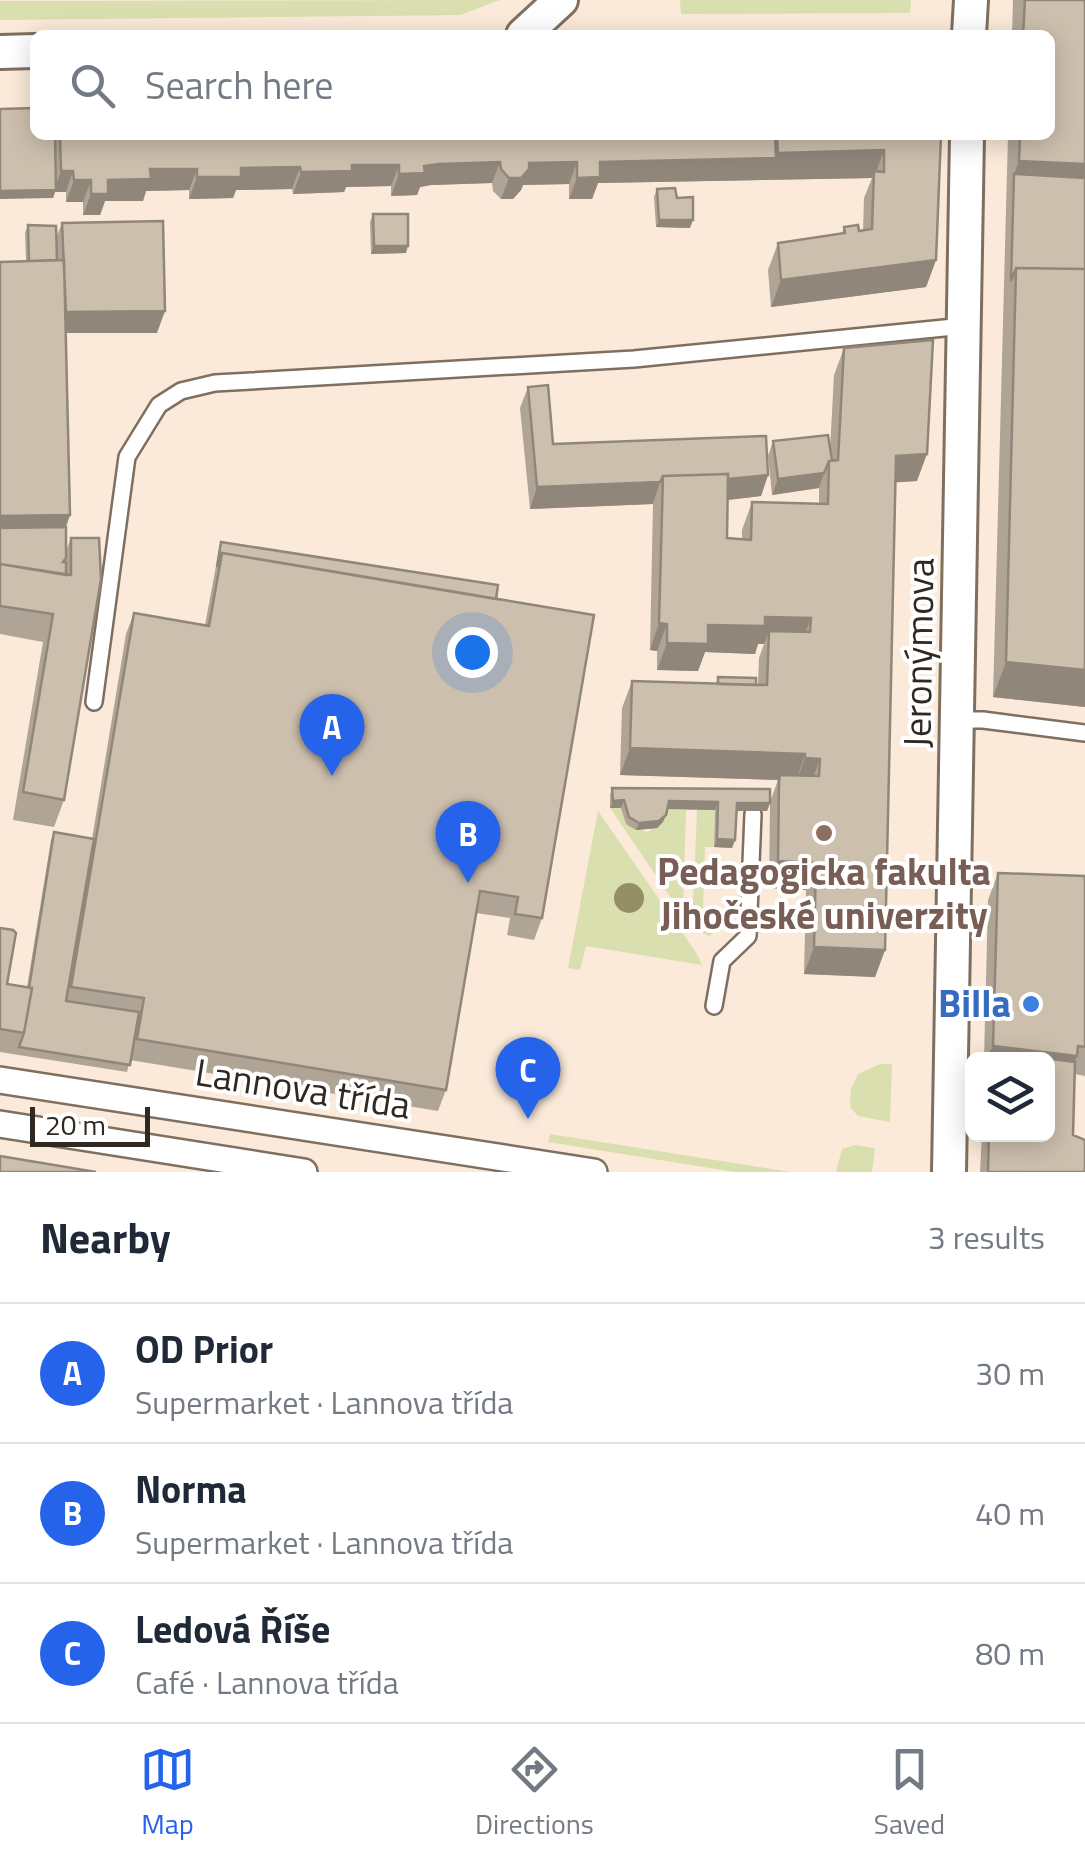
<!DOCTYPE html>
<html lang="en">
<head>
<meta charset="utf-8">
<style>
  :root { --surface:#fff; --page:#f2f2f3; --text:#1f2937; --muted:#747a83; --line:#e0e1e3; --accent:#2563eb }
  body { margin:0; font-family:"Titillium Web",sans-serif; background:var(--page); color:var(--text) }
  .controls { position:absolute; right:30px; bottom:30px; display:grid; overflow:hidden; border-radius:15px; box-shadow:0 5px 25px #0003 }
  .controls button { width:90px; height:90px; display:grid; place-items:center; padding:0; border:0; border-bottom:2px solid var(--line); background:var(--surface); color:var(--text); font:50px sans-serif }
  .scale { position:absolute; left:30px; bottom:25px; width:120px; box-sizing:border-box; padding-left:10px; border:5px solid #2f2922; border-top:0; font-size:28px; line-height:35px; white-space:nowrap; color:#2f2922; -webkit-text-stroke:8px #fff; paint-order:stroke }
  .you { position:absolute; left:472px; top:652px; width:35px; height:35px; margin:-25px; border:8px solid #fff; border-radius:50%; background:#1a73e8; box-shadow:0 0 0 15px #1a73e833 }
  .badge { display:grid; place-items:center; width:65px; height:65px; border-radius:50%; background:var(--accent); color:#fff; font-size:32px; font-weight:700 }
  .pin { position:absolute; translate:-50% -82px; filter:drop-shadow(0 2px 5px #0008) }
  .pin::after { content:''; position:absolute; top:52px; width:35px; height:30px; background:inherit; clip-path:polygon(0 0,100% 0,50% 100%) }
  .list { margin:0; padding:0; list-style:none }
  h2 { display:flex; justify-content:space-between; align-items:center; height:130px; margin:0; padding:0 40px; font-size:42px }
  h2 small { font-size:32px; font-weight:400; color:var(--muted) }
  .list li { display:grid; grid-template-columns:65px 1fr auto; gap:30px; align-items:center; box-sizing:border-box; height:140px; padding:0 40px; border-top:2px solid var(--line) }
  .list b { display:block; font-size:38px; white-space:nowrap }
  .list p { margin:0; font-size:32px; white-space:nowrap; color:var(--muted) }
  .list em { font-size:32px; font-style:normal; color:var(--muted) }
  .icon { flex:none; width:55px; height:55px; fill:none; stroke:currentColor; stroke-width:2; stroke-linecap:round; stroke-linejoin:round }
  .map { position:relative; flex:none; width:1085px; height:1172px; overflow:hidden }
  .search { position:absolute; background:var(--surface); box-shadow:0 5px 25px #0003; left:30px; right:30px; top:30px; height:110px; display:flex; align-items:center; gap:25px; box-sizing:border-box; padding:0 35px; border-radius:15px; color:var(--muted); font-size:38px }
  .sheet { height:550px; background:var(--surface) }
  nav { display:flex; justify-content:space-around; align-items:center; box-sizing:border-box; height:140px; border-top:2px solid var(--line); background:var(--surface); font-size:28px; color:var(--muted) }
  nav a { display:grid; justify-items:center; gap:5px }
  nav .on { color:var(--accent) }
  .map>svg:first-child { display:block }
  .green { fill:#d9dfae }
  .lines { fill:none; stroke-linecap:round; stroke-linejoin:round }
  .service-casing { stroke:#7e6f60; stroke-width:20 }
  .pedestrian-casing { stroke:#7e6f60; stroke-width:30 }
  .minor-casing { stroke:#7e6f60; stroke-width:38 }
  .service { stroke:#fff; stroke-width:15 }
  .pedestrian { stroke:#fff; stroke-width:25 }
  .minor { stroke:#fff; stroke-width:32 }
  .tree { fill:#948f67 }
  .wall { fill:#b0a496 }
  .shaded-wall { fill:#90867a }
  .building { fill:#cdbfae; stroke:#90867a; stroke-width:2.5 }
  .education-dot { fill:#8d6e63; stroke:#fff; stroke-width:4 }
  .shop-dot { fill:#3f7fe0; stroke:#fff; stroke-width:4 }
  .labels { text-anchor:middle; stroke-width:8; stroke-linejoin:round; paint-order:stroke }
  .street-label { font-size:38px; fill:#2f2922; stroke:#fff }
  .education-label { font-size:38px; font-weight:bold; fill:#785e54; stroke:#fff }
  .shop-label { font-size:38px; font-weight:bold; fill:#366cbe; stroke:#fff; text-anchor:end }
</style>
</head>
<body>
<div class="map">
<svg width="1085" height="1172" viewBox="0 0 1085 1172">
  <rect width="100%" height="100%" fill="#fbead9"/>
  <path class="green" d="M500,0L460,15L0,20V1Z
    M680,0H911V1L910,13L681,14Z
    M610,808H621L626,824L647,832L663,823L666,809L686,810L683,907L678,908Z
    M697,810H715L714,847H705L703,911L732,914L726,923L709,936L692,927Z
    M598,811L697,954L702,965L586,946L580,970L568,968Z
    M880,1064H892L890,1122L858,1116L850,1107L851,1089L858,1074Z
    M550,1134L791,1172H735L548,1142Z
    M855,1145L875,1148L872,1172H836L842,1149Z"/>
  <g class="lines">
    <g class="service-casing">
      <path id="service" d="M94,702L127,457L159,405L181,391L215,383L634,359L964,326
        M958,720H983L1085,733
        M714,1006L722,961L748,936L753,814"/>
    </g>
    <g class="pedestrian-casing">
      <path id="pedestrian" d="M0,1080L594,1172
        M0,1124L304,1172"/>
    </g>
    <g class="minor-casing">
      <path id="minor" d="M523,35L561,0
        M969,35L971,0
        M0,52L35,51
        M949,1172L967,135"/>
    </g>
    <use href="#service" class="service"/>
    <use href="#pedestrian" class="pedestrian"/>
    <use href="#minor" class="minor"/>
  </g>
  <circle class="tree" cx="629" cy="898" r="15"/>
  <path class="wall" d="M1013,0H1085V707L993,697L1008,135H1050V35H1012Z
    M35,135H941L936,260L926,287L771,307L768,270L778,243L842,233L844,227L859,231H863L864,198L872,178L598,183L592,199H569V184L523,185L521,190L513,199H501L493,191L492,183L431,185L420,187L417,195L391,196V186L346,187L344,192L293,194L292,189L236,190L233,198L189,199V190L146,191L143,201H105L100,215H83V202H66V192H55L53,198Z
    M657,189L677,198L690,228L656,227L654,197Z
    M373,214L406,253L371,254L370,222Z
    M62,223L157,333H66L70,515L66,527V551L71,538H99L64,800L54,827L13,820L43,642L0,634V262L26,261L25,233L28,225L56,238Z
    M844,348L917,481L895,482L885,950L875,977L804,974L806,890L769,888L770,803L767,811H737L735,840L732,848L714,847L715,810L667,809L663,822L657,828L636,830L626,824L621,808H610V795L612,788L770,802L778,780L620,775L622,708L632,681L716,684L718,677L758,685L759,658L764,644H758L755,654L705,652L698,671L657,670V651L650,650L653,504L530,509L520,408L528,387L553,444L768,475L761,496L728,500L727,538L742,539V530L752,502L819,504V488L772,495L768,456L773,441L830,450L834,375Z
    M221,542L496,599L542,918L534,940L507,935L510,918L476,913L446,1090L438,1111L130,1060L127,1072L0,1052V928L7,984L27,987L51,840L54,832L92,839L126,634L134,613L205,625L219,550Z
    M998,873L1085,876V1076L1075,1074L1073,1135L1085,1172H980L982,1134H1048V1060H984L988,900Z"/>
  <path class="shaded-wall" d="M884,150L874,178V171L872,178L598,183L592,199H569L577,178L600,162L776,158L778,153Z
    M1019,161L1085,164V200L1014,174Z
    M500,162L492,183L431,185L420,187L417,195L391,196L399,174L424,166L439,164Z
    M577,162L569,184L523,185L521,190L513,199H501L509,178L529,163Z
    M352,165H399L391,186L346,187L344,192L293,194L301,172Z
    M300,167L292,189L236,190L233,198L189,199L197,177L241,168Z
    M150,169H197L189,190L146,191L143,201H105L100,215H83L91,194L108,180Z
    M61,171H73L66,192H55L53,198L0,199V191L54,190Z
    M74,180H91L83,202H66Z
    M659,220H693L690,228L656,227Z
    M374,246H408L406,253L371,254Z
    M936,260L926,287L771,307L781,280Z
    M165,311L157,333H56L64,312Z
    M927,454L917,481L886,483L896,456Z
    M824,473L819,488L772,495L778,479Z
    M768,475L761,496L718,501L662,482Z
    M660,482L653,504L530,509L537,487Z
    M70,515L60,542L0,543V516Z
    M765,617L811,618L801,645L769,631L764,644H758L755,654L705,652L698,671L657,670L667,643L708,625Z
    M659,623L667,624L657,651L650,650Z
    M1006,662L1085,670V707L993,697Z
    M630,748L805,754L796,781L780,775L778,780L620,775Z
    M805,758L820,759L810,786L795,785Z
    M624,800L621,808H610L613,801Z
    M669,801L718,802L715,810L666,809Z
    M737,803H770L767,811H734Z
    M666,815L663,822L657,828L636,830L639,823Z
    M717,839L735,840L732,848L714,847Z
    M778,861L816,863L806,890L769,888Z
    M814,947L885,950L875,977L804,974Z
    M993,1046L1077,1056L1067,1084L991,1051Z"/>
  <path class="building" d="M1025,0H1085V164L1019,161L1020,135H1050V35H1023Z
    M35,108V135H55L56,190L0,191V109Z
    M60,135H775L776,158L600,162V177L577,178V162L529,163V169L521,178H509L501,169L500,162L439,164L424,166L425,173L399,174V165H352V171L301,172L300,167L241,168V177H197V169H150L151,179L108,180V194H91V180H74L73,171H61Z
    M777,135H941L936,260L781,280L778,243L845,233L844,227L858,225L859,231L872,229L874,171L884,172V150L778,153Z
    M1014,174L1085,178V269L1016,268L1011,281Z
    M675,188L677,198L693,197V220H659L657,189Z
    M373,214H408V246H374Z
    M163,221L165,311L66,312L62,223Z
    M28,225L56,226L57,260L29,261Z
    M64,260L70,515L0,516V262Z
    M1016,268L1085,269V670L1006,662Z
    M933,340L927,454L896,456L885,950L814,947L816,863L778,861L779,781L780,775L819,776L820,759L805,758V754L630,748L632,681L767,685L769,631L810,632L811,618L765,617V626L708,625V644L667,643V624L659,623L663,476L728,474L727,538L751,540L752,502L828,504L829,461L838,460L844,348Z
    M548,385L553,444L766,436L768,475L728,479V474L663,476L660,482L537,487L528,387Z
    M828,435L832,460L829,461L824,473L778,479L773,441Z
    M66,527V558L63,562H66V575L0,564V528Z
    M71,538H99L101,579L64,800L23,792L53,614L0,606V564L71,575Z
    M221,542L498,585L496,599L222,553L217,567Z
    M222,553L594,615L542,918L515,914L518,897L480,891L446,1090L137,1039L144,998L71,987L134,613L209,626Z
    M718,677L756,678V685L718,684Z
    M612,788L770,789V803H737L735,840L717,839L718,802L669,801L666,815L659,821L639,823L629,817L624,800L613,801Z
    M54,832L94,839L66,1001L139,1012L130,1065L19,1047L24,1033L32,988H29Z
    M998,873L1085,876V1047L1078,1046L1077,1056L993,1046Z
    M0,928L13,930L16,933L7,984L32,988L24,1033L0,1029Z
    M991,1051L1075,1062L1073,1135L1085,1140V1172H988L989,1134H1048V1060H991Z
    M0,1156L96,1172H0Z"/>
  <circle class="education-dot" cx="824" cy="833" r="10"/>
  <circle class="shop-dot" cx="1031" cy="1004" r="10"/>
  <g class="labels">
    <g class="street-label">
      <text transform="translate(919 653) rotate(-89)" y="13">Jeronýmova</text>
      <text transform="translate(303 1089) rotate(9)" y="13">Lannova třída</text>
    </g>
    <g class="education-label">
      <text x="824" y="885">Pedagogicka fakulta<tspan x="824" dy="44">Jihočeské univerzity</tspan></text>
    </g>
    <g class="shop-label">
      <text x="1011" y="1017">Billa</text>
    </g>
  </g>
</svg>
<div class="controls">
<button><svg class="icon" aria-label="layers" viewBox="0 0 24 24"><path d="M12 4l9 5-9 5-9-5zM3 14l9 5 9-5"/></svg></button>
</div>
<div class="scale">20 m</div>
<div class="you"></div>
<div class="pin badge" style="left:332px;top:776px">A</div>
<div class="pin badge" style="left:468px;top:883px">B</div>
<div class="pin badge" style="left:528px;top:1119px">C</div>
<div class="search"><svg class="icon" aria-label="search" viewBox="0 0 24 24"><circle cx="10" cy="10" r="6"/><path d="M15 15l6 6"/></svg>Search here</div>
</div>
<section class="sheet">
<h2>Nearby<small>3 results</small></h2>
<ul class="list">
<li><span class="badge">A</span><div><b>OD Prior</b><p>Supermarket · Lannova třída</p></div><em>30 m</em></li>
<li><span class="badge">B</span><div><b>Norma</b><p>Supermarket · Lannova třída</p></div><em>40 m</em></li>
<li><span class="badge">C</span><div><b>Ledová Říše</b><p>Café · Lannova třída</p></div><em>80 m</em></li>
</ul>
</section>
<nav>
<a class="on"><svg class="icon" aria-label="map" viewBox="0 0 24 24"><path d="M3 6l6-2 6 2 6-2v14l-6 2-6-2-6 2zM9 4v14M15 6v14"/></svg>Map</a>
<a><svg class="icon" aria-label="directions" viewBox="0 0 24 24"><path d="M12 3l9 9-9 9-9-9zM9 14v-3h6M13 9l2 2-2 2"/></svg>Directions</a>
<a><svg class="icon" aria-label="saved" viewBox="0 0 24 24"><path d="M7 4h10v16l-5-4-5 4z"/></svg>Saved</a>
</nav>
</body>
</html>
